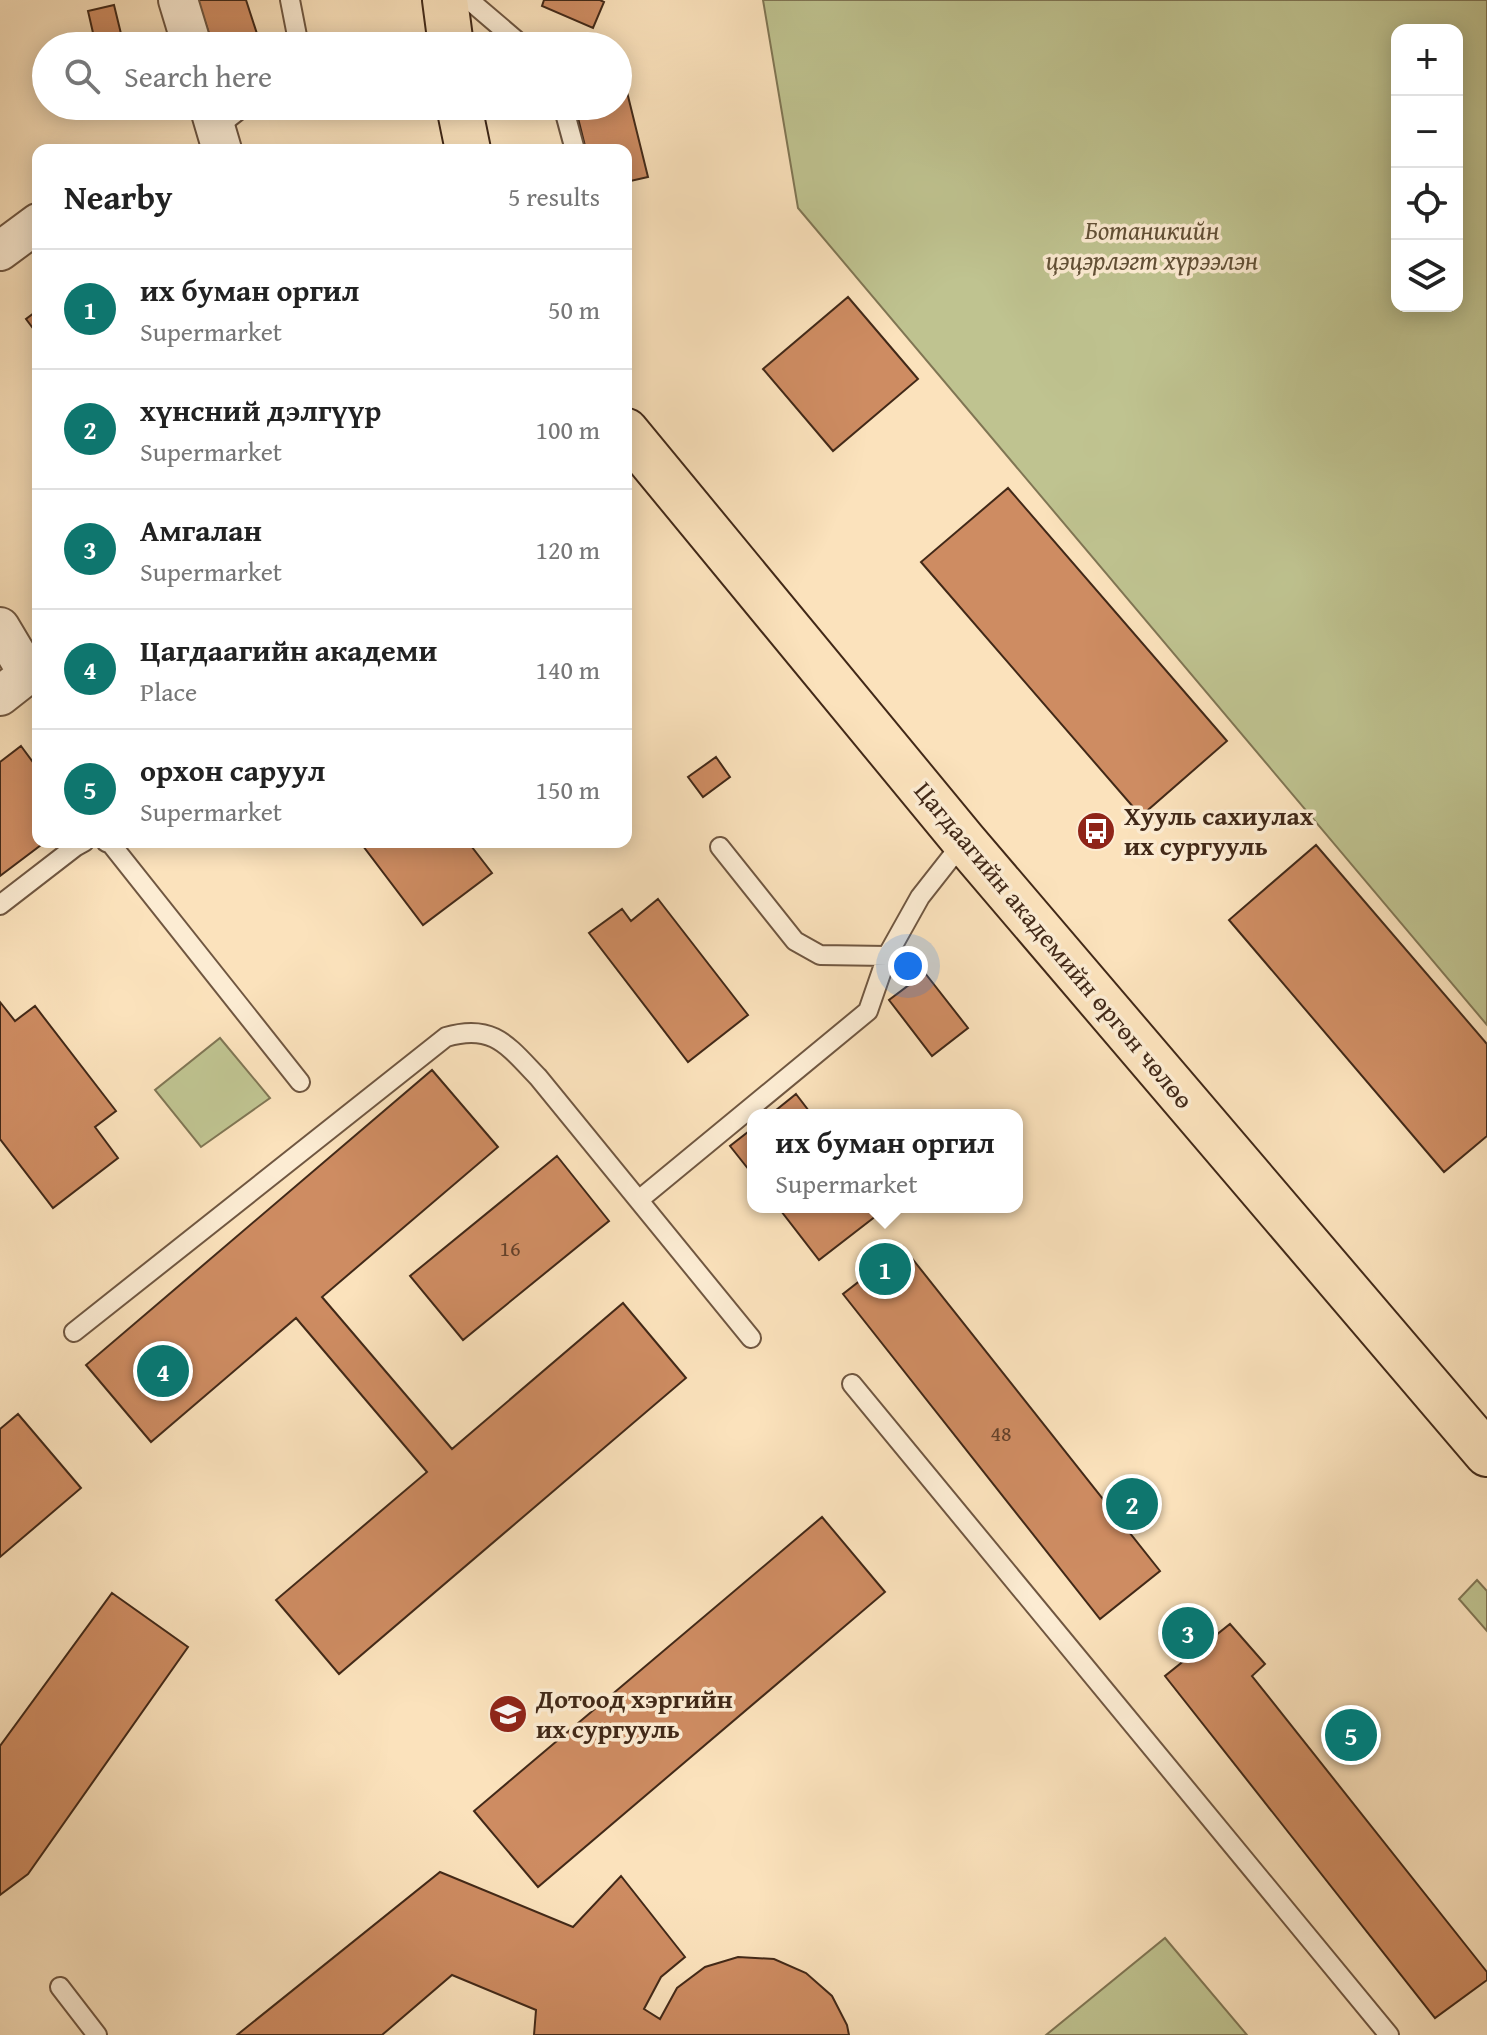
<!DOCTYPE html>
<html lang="en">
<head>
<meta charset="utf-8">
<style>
  :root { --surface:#fff; --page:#f6f6f6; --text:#222; --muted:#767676; --line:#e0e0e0; --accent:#0f766e }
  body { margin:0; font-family:"Gentium Book Plus",serif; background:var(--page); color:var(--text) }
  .controls { position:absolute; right:24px; top:24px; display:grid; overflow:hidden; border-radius:16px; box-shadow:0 4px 20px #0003 }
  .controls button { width:72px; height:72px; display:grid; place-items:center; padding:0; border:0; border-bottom:2px solid var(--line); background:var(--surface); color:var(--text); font:40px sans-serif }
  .you { position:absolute; left:908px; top:966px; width:28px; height:28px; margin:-20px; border:6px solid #fff; border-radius:50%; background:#1a73e8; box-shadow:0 0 0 12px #1a73e833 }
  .badge { display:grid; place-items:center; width:52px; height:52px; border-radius:50%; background:var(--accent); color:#fff; font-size:26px; font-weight:700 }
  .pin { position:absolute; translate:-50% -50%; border:4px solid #fff; box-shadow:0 2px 8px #0006 }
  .popup { position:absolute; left:747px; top:1109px; width:276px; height:104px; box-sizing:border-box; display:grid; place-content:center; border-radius:16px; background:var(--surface); filter:drop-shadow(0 2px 6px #0005); font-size:26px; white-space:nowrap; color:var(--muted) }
  .popup b { font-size:30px; color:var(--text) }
  .popup::after { content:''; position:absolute; left:50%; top:100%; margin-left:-16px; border:16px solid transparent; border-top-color:var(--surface) }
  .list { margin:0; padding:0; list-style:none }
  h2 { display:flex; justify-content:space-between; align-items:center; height:104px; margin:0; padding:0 32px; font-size:34px }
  h2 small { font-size:26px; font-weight:400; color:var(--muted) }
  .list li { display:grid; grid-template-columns:52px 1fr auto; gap:24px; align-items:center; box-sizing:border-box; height:120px; padding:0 32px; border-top:2px solid var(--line) }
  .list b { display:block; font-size:30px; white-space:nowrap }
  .list p { margin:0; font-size:26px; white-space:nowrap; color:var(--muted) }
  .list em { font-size:26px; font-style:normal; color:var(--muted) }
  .icon { flex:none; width:44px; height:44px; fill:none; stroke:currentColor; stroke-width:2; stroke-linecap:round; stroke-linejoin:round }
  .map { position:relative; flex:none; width:1487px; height:2035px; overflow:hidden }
  .search { position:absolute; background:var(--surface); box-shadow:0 4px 20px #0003; left:32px; top:32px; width:600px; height:88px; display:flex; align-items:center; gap:20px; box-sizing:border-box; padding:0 28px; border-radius:44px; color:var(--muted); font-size:30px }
  .panel { position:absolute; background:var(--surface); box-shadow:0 4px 20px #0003; left:32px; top:144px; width:600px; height:704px; border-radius:16px }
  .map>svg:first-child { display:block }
  .green { fill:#bfc390; stroke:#807654; stroke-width:2; fill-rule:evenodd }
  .building { fill:#ce8c62; stroke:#422918; stroke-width:2 }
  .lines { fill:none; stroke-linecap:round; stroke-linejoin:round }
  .service-casing { stroke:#705741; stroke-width:22 }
  .minor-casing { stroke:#705741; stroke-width:42 }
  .trunk-casing { stroke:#422918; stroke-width:48 }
  .service { stroke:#fcecd3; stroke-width:18 }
  .minor { stroke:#fcecd3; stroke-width:38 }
  .trunk { stroke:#fbe2bc; stroke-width:44 }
  .labels { text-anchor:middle; stroke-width:7; stroke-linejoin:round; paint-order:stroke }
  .number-label { font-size:22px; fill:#65422a }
  .park-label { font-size:26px; font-style:italic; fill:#615036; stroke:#fcecd3 }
  .poi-label { font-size:26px; font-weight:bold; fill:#422918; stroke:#fcecd3; text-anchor:start }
  .street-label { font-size:26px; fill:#422918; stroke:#fcecd3 }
</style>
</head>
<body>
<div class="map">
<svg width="1487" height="2035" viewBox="0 0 1487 2035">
  <rect width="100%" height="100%" fill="#fbe2bc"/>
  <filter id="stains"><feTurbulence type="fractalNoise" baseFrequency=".0025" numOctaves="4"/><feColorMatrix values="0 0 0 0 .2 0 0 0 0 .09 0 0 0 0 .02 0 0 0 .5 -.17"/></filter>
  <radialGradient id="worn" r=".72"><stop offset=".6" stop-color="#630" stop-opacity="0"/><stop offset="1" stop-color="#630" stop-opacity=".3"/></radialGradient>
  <path class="green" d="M763,0H1487V1025L798,208ZM1457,30V306H1397V30Z
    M220,1038L270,1098L201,1147L155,1090Z
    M1477,1580L1487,1591V1631L1459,1599Z
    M1165,1938L1247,2035H1046Z"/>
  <path class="building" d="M198,0H246L261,46H213Z
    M544,0H600L604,2L593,28L542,6Z
    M114,5L124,46H96L88,11Z
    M627,92L648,177L626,182V150H586L575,106H618V95Z
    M848,297L918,379L833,451L763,369Z
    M38,310V335L26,319Z
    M1008,488L1227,741L1141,816L921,562Z
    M21,746L38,769V842H45L0,876V762Z
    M716,757L730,777L703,797L688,777Z
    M360,842H468L492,873L423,925Z
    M1316,845L1487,1044V1136L1444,1172L1229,920Z
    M658,899L748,1015L688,1062L589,933L622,909L631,921Z
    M925,973L968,1028L932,1056L889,1000Z
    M0,1002L15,1021L35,1006L116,1111L95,1127L118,1158L53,1208L0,1139Z
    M432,1070L498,1147L322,1297L452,1449L623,1303L686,1378L339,1674L276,1600L427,1472L296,1318L151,1442L86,1365Z
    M796,1094L812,1115H770Z
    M753,1128V1175L730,1146Z
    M557,1156L609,1221L463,1340L410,1276Z
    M778,1207H884L885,1209L819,1260Z
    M903,1247L1160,1571L1100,1619L843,1294Z
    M18,1414L81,1488L0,1557V1429Z
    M822,1517L885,1592L538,1887L474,1811Z
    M112,1593L188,1647L28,1874L0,1895V1746Z
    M1230,1624L1265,1664L1252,1676L1487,1972V1980L1435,2018L1165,1676Z
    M440,1872L573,1927L621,1876L685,1957L661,1977L644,2009L660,2019L677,1988L705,1967L738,1957L774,1959L806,1973L832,1996L847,2025L849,2035H534L536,2010L452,1975L382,2035H237Z"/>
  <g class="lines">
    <g class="service-casing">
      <path id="service" d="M290,0L299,46
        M469,0L523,46
        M563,106L575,150
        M216,128L244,106
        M106,842L111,844L300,1082
        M720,847L795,941L820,955L887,956
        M0,905L75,847L84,842
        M640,1199L868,1011L887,956L920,897L964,841
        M74,1332L446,1037C493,1023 508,1046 538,1077L751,1338
        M852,1384L1389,2035
        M60,1987L97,2035"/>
    </g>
    <g class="minor-casing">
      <path id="minor" d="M178,0L192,46
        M209,106L222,150
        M0,251L38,223
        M0,627L28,674L0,696"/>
    </g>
    <g class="trunk-casing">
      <path id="trunk" d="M445,0L451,46
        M459,106L468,150
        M626,431L964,841L1487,1454"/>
    </g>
    <use href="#service" class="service"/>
    <use href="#minor" class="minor"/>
    <use href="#trunk" class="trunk"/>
  </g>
  <defs>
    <g id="bus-disc" transform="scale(2)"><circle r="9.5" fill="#8f2418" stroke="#fcecd3"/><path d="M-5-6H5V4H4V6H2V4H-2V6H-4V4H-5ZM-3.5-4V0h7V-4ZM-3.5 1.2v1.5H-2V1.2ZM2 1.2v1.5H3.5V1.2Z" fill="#fff"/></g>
    <g id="university-disc" transform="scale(2)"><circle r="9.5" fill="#8f2418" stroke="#fcecd3"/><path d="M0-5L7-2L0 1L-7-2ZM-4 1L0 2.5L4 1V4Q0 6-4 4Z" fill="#fff"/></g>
  </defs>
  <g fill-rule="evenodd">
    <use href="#bus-disc" x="1096" y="831"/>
    <use href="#university-disc" x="508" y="1714"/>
  </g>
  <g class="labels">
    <g class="number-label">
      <text x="510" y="1256">16</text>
      <text x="1001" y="1441">48</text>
    </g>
    <g class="park-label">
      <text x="1152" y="239">Ботаникийн<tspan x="1152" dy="30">цэцэрлэгт хүрээлэн</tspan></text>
    </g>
    <g class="poi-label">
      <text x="1124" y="825">Хууль сахиулах<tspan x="1124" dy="30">их сургууль</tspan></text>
      <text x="536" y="1708">Дотоод хэргийн<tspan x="536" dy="30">их сургууль</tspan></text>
    </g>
    <g class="street-label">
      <text transform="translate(1054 945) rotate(50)" y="9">Цагдаагийн академийн өргөн чөлөө</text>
    </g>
  </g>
  <rect width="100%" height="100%" filter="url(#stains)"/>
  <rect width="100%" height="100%" fill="url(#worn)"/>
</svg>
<div class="controls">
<button>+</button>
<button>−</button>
<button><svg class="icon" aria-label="locate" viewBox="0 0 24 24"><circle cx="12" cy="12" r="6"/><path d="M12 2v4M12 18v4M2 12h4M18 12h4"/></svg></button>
<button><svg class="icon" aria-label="layers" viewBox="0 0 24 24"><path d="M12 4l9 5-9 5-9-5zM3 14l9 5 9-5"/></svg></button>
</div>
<div class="you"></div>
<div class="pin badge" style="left:885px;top:1269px">1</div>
<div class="popup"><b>их буман оргил</b>Supermarket</div>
<div class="pin badge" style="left:1132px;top:1504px">2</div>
<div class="pin badge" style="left:1188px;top:1633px">3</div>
<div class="pin badge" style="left:163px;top:1371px">4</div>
<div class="pin badge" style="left:1351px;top:1735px">5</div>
<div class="search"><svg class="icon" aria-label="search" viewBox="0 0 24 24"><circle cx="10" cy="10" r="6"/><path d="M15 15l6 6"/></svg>Search here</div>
<section class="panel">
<h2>Nearby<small>5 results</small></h2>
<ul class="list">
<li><span class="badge">1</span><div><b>их буман оргил</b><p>Supermarket</p></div><em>50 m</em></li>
<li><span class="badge">2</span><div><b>хүнсний дэлгүүр</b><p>Supermarket</p></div><em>100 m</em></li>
<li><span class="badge">3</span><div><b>Амгалан</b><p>Supermarket</p></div><em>120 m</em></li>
<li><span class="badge">4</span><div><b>Цагдаагийн академи</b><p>Place</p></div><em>140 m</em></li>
<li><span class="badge">5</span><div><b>орхон саруул</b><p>Supermarket</p></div><em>150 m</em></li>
</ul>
</section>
</div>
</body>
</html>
